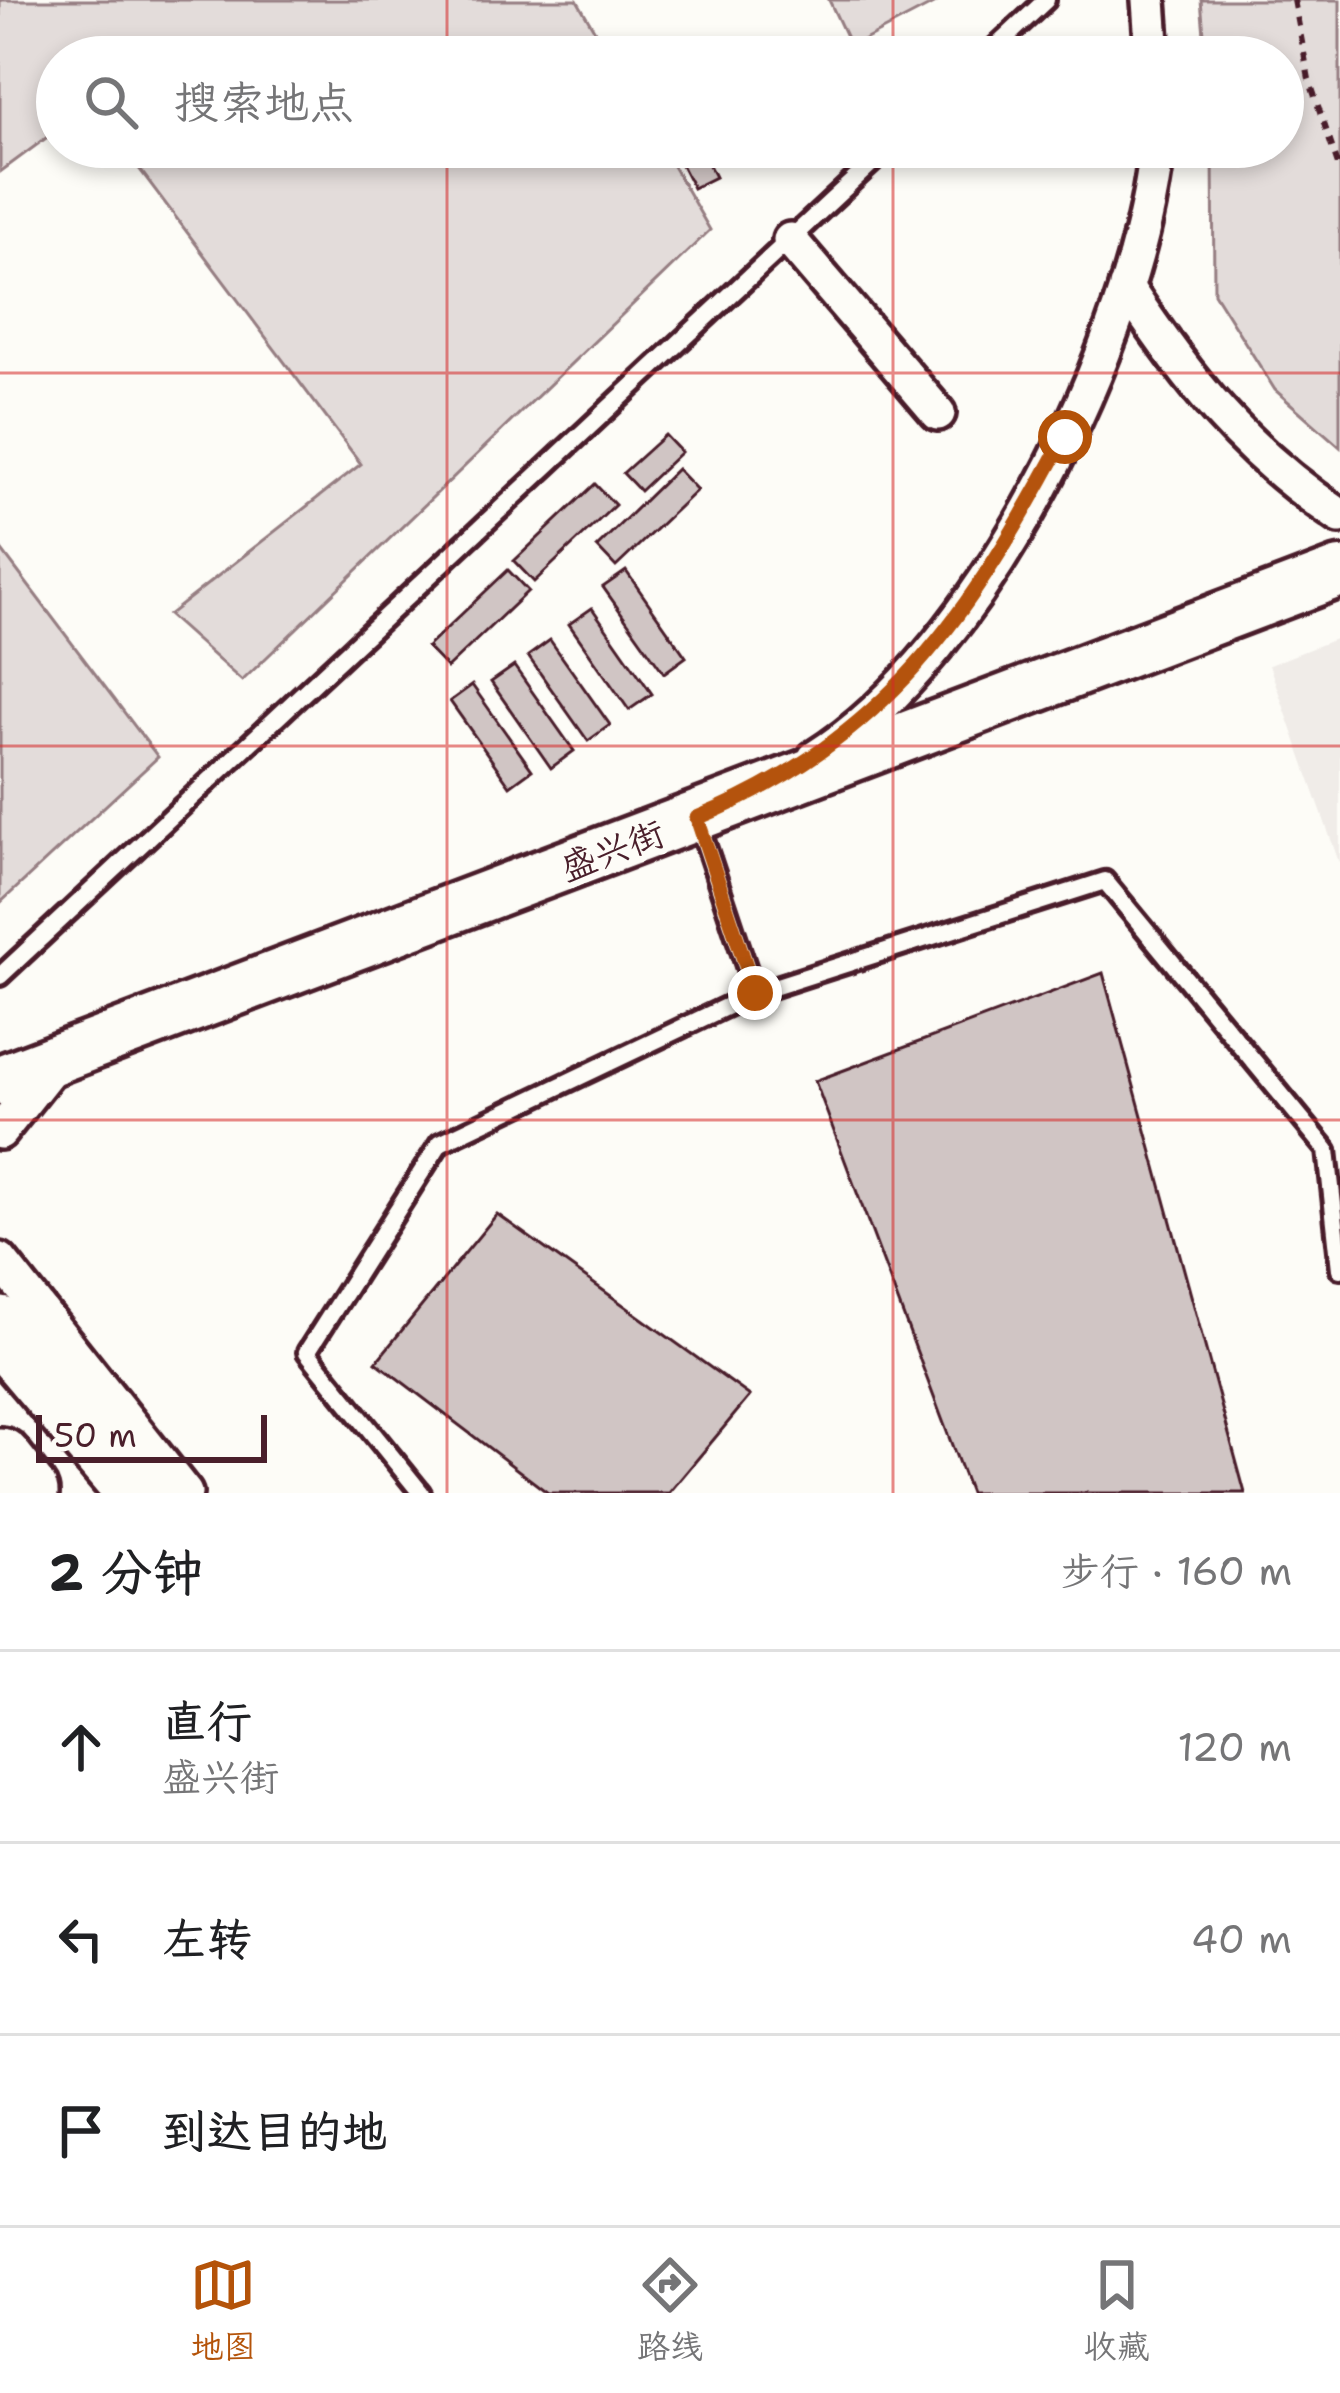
<!DOCTYPE html>
<html lang="zh">
<head>
<meta charset="utf-8">
<style>
  :root { --surface:#fff; --page:#f2f2f2; --text:#202124; --muted:#757577; --line:#e0e0e0; --accent:#b45309 }
  body { margin:0; font-family:"Shantell Sans","LXGW WenKai TC",sans-serif; background:var(--page); color:var(--text) }
  .scale { position:absolute; left:36px; bottom:30px; width:231px; box-sizing:border-box; padding-left:12px; border:6px solid #4a1f2b; border-top:0; font-size:33px; line-height:42px; white-space:nowrap; color:#4a1f2b; -webkit-text-stroke:9px #fdfcf7; paint-order:stroke }
  .stop { position:absolute; width:36px; height:36px; margin:-27px; border:9px solid #b45309; border-radius:50%; background:#fff }
  .stop.end { background:#b45309; border-color:#fff; box-shadow:0 3px 12px #0008 }
  .list { margin:0; padding:0; list-style:none }
  h2 { display:flex; justify-content:space-between; align-items:center; height:156px; margin:0; padding:0 48px; font-size:51px }
  h2 small { font-size:39px; font-weight:400; color:var(--muted) }
  .list li { display:grid; grid-template-columns:78px 1fr auto; gap:36px; align-items:center; box-sizing:border-box; height:192px; padding:0 48px; border-top:3px solid var(--line) }
  .list b { display:block; font-size:45px; white-space:nowrap }
  .list p { margin:0; font-size:39px; white-space:nowrap; color:var(--muted) }
  .list em { font-size:39px; font-style:normal; color:var(--muted) }
  .icon { flex:none; width:66px; height:66px; fill:none; stroke:currentColor; stroke-width:2; stroke-linecap:round; stroke-linejoin:round }
  .map { position:relative; flex:none; width:1340px; height:1493px; overflow:hidden }
  .search { position:absolute; background:var(--surface); box-shadow:0 6px 18px #0003; left:36px; right:36px; top:36px; height:132px; display:flex; align-items:center; gap:30px; box-sizing:border-box; padding:0 42px; border-radius:66px; color:var(--muted); font-size:45px }
  .sheet { height:732px; background:var(--surface) }
  nav { display:flex; justify-content:space-around; align-items:center; box-sizing:border-box; height:168px; border-top:3px solid var(--line); background:var(--surface); font-size:33px; color:var(--muted) }
  nav a { display:grid; justify-items:center; gap:6px }
  nav .on { color:var(--accent) }
  .map>svg:first-child { display:block }
  .built { fill:#f0ece8 }
  .green { fill:#e3dcda; stroke:#967e82; stroke-width:3 }
  .building { fill:#d0c5c4; stroke:#4a1f2b; stroke-width:3 }
  .lines { fill:none; stroke-linecap:round; stroke-linejoin:round }
  .lane-casing { stroke:#4a1f2b; stroke-width:26 }
  .street-casing { stroke:#4a1f2b; stroke-width:42 }
  .secondary-casing { stroke:#4a1f2b; stroke-width:57 }
  .highway-casing { stroke:#4a1f2b; stroke-width:72 }
  .path { stroke:#4a1f2b; stroke-width:6; stroke-dasharray:9 9; stroke-linecap:butt }
  .lane { stroke:#fdfcf7; stroke-width:16 }
  .street { stroke:#fdfcf7; stroke-width:33 }
  .secondary { stroke:#fdfcf7; stroke-width:48 }
  .highway { stroke:#fdfcf7; stroke-width:63 }
  .route { stroke:#b45309; stroke-width:15 }
  .grid { fill:none; stroke:#d62828; stroke-width:3; stroke-opacity:0.55 }
  .labels { text-anchor:middle; stroke-width:12; stroke-linejoin:round; paint-order:stroke }
  .street-label { font-size:36px; fill:#4a1f2b; stroke:#fdfcf7 }
</style>
</head>
<body>
<div class="map">
<svg width="1340" height="1493" viewBox="0 0 1340 1493">
  <rect width="100%" height="100%" fill="#fdfcf7"/>
  <filter id="ink" filterUnits="userSpaceOnUse"><feTurbulence type="fractalNoise" baseFrequency=".00833" numOctaves="2"/><feDisplacementMap in="SourceGraphic" scale="24" xChannelSelector="R" yChannelSelector="G"/><feConvolveMatrix kernelMatrix="1 2 1 2 8 2 1 2 1" color-interpolation-filters="sRGB"/></filter>
  <g filter="url(#ink)">
    <path class="built" d="M1340,637V865L1269,665Z"/>
    <path class="green" d="M0,0H577L610,57H57V130L0,172Z
      M829,0H941L851,47Z
      M1201,0H1340V447L1275,390L1214,293L1213,147H1283V57H1206Z
      M123,147H662L710,230L242,681L168,615L361,464Z
      M0,548L158,757L0,903Z"/>
    <path class="building" d="M672,147H700L715,177L693,188Z
      M665,435L681,452L640,491L623,473Z
      M677,469L697,490L616,567L597,547Z
      M595,484L615,505L534,582L514,561Z
      M508,570L528,591L447,668L427,647Z
      M626,571L686,657L664,673L603,587Z
      M592,608L652,694L629,710L569,624Z
      M550,640L610,725L588,741L528,656Z
      M514,666L574,751L551,768L491,682Z
      M472,685L532,770L510,786L450,701Z
      M1103,973L1245,1493H970L815,1081Z
      M497,1214L750,1396L669,1493H548L376,1362Z"/>
    <g class="lines">
      <g class="lane-casing">
        <path id="lane" d="M985,57L1046,0
          M697,819L755,993
          M0,976L889,147
          M421,1493L307,1352L440,1143L755,993L1105,881L1327,1150L1340,1269"/>
      </g>
      <g class="street-casing">
        <path id="street" d="M1149,0L1153,57
          M790,240L938,413
          M1126,287C1189,382 1244,452 1340,516
          M815,758C983,654 1138,340 1157,147
          M0,1132L58,1059
          M0,1260L185,1493"/>
      </g>
      <g class="secondary-casing">
        <path id="secondary" d="M0,1080L1340,572"/>
      </g>
      <g class="highway-casing">
        <path id="highway" d="M0,1329L139,1493
          M0,1460L26,1493"/>
      </g>
      <path class="path" d="M1294,0L1309,79L1340,171"/>
      <use href="#lane" class="lane"/>
      <use href="#street" class="street"/>
      <use href="#secondary" class="secondary"/>
      <use href="#highway" class="highway"/>
    </g>
  </g>
  <g class="lines" filter="url(#ink)">
    <path class="route" d="M755,993L697,818C888,739 971,614 1065,437"/>
  </g>
  <path class="grid" d="M447,0V57M893,0V57M447,147V1493M893,147V1493M0,373H1340M0,746H1340M0,1120H1340"/>
  <g class="labels">
    <g class="street-label">
      <text transform="translate(612 850) rotate(-21)" y="13">盛兴街</text>
    </g>
  </g>
</svg>
<div class="scale">50 m</div>
<div class="stop" style="left:1065px;top:437px"></div>
<div class="stop end" style="left:755px;top:993px"></div>
<div class="search"><svg class="icon" aria-label="search" viewBox="0 0 24 24"><circle cx="10" cy="10" r="6"/><path d="M15 15l6 6"/></svg>搜索地点</div>
</div>
<section class="sheet">
<h2>2 分钟<small>步行 · 160 m</small></h2>
<ul class="list">
<li><svg class="icon" aria-label="ahead" viewBox="0 0 24 24"><path d="M12 20V5M6 11l6-6 6 6"/></svg><div><b>直行</b><p>盛兴街</p></div><em>120 m</em></li>
<li><svg class="icon" aria-label="left" viewBox="0 0 24 24"><path d="M17 20v-9H6M10 6l-5 5 5 5"/></svg><div><b>左转</b></div><em>40 m</em></li>
<li><svg class="icon" aria-label="arrive" viewBox="0 0 24 24"><path d="M6 21V4h12l-3 4 3 4H6"/></svg><div><b>到达目的地</b></div></li>
</ul>
</section>
<nav>
<a class="on"><svg class="icon" aria-label="map" viewBox="0 0 24 24"><path d="M3 6l6-2 6 2 6-2v14l-6 2-6-2-6 2zM9 4v14M15 6v14"/></svg>地图</a>
<a><svg class="icon" aria-label="directions" viewBox="0 0 24 24"><path d="M12 3l9 9-9 9-9-9zM9 14v-3h6M13 9l2 2-2 2"/></svg>路线</a>
<a><svg class="icon" aria-label="saved" viewBox="0 0 24 24"><path d="M7 4h10v16l-5-4-5 4z"/></svg>收藏</a>
</nav>
</body>
</html>
